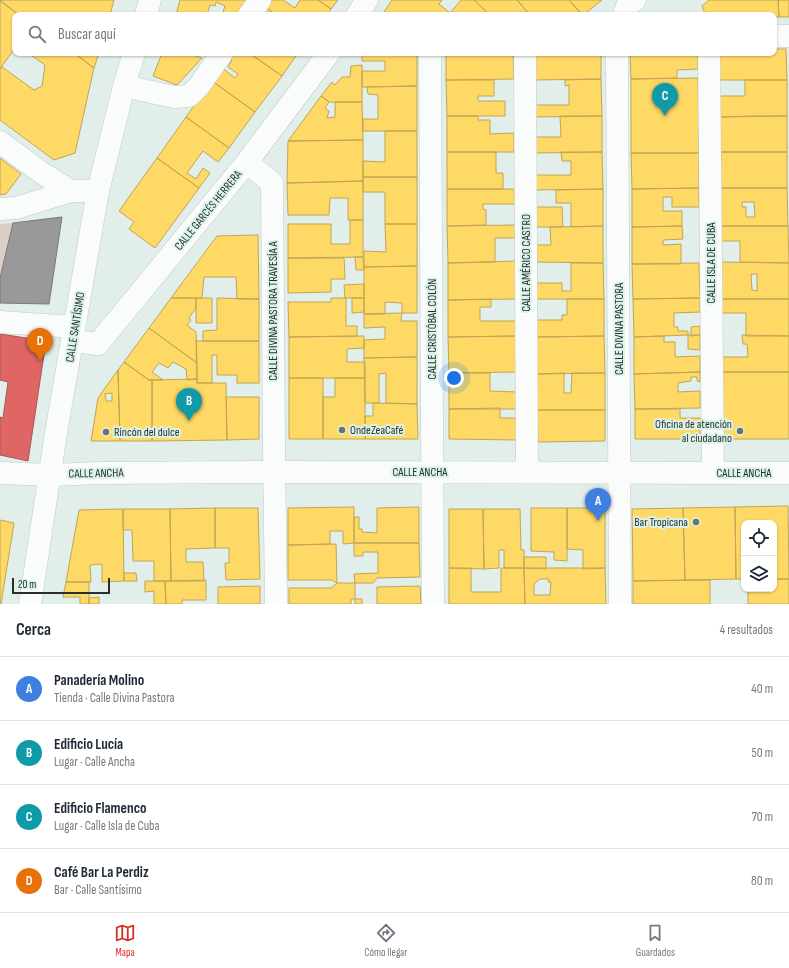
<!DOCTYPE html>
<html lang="es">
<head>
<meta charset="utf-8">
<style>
  :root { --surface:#fff; --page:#f6f6f7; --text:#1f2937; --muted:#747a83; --line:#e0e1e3; --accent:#d93025 }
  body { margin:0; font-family:"Sofia Sans Condensed",sans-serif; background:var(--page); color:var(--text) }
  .controls { position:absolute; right:12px; bottom:12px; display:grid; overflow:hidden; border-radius:8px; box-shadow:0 1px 3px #0004 }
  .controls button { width:36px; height:36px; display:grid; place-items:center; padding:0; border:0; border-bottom:1px solid var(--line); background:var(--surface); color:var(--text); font:20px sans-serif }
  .scale { position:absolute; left:12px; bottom:10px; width:98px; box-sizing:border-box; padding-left:4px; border:2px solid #28302d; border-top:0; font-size:11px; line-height:14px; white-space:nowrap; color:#28302d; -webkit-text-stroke:3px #dcf3ea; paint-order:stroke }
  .you { position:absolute; left:454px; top:378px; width:14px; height:14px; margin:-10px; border:3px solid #fff; border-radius:50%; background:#1a73e8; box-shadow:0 0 0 6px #1a73e833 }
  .badge { display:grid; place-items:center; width:26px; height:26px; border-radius:50%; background:var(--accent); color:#fff; font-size:13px; font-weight:700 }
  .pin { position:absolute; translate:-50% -33px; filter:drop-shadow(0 1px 2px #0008) }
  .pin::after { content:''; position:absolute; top:21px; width:14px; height:12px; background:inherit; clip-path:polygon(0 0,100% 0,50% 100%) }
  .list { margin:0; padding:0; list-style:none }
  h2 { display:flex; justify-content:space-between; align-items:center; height:52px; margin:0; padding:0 16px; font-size:17px }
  h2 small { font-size:13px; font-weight:400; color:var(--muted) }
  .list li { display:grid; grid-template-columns:26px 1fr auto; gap:12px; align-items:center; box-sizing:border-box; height:64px; padding:0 16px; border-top:1px solid var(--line) }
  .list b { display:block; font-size:15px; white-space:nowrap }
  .list p { margin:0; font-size:13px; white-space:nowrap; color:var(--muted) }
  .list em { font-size:13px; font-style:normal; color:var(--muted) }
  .icon { flex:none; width:22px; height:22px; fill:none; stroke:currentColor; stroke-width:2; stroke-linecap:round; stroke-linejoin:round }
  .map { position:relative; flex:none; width:789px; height:604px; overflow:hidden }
  .search { position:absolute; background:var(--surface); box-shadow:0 1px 3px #0004; left:12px; right:12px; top:12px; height:44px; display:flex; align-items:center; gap:10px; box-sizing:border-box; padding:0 14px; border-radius:8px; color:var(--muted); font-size:15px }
  .sheet { height:308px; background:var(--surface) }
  nav { display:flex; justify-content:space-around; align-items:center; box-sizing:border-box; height:56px; border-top:1px solid var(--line); background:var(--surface); font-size:11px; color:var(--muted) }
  nav a { display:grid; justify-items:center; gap:2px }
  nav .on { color:var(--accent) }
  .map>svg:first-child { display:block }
  .green { fill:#dccec7 }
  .homes { fill:#ffd966; stroke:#bea655; fill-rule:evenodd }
  .shops { fill:#e06666; stroke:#a95655 }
  .industry { fill:#999; stroke:#777a79 }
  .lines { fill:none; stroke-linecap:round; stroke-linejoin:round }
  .street-casing { stroke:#c1cbc7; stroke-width:23 }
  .secondary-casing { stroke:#c1cbc7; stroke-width:23 }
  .street { stroke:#fafcfc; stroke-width:22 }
  .secondary { stroke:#fafcfc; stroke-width:22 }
  .poi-dot { fill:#69726f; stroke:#dcf3ea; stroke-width:1.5 }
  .labels { text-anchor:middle; stroke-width:4; stroke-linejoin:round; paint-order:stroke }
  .street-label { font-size:12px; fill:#28302d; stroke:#dcf3ea }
  .poi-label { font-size:12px; fill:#28302d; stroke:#dcf3ea; text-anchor:end }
</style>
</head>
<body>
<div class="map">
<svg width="789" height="604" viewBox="0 0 789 604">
  <rect width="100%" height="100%" fill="#e1eee9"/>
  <path class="green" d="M13,223L0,278V224Z"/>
  <path class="homes" d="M0,0H114L110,15H19Z
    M180,0H246L236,15H222L225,6L216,2L215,6L210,5L207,15H176Z
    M268,0H283L295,8L300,0H318L331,9L327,15H276L264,6Z
    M318,0H338L331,9Z
    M392,0H442L439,4L450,13L461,0H474L490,15H382Z
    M474,0H517L530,15H490Z
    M517,0H569L582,15H530Z
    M569,0H602L583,15Z
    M709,0H778L779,17H774V15L705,14L702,6Z
    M778,0H789V17H779Z
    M0,1L19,15H15V48L0,69Z
    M264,6L276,15H258Z
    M774,49H786L787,80H719V53H774Z
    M28,53H74L94,68L75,153L54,160L0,120V69L2,67L34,90L42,86L45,65Z
    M74,53H99L94,68Z
    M162,53H187L202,58L177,85L153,76Z
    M231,53H249L282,76L255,112L212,81L221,67L235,78L238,74L228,67L232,60L228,57Z
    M249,53H298L282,76Z
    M362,53H417V86L362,87V71H385V61H362Z
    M446,53H513L514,79L446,80Z
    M534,53H601V79L534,80Z
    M630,53H698V69L677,70V78L631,79Z
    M362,65V102H329L321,96L332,82L335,85L342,77H350L351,66Z
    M698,78L699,153H631V79Z
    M601,79L602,116L534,117V105H569V85L565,86V80Z
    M446,80H494V96H478V101H505V116H447Z
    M745,80H787V116L720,117L719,96H745Z
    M212,81L255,112L229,148L186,117Z
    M417,86V131H363V119H378V95L368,94L367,87Z
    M321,96L329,102L325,108L329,111L327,118L335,117V102H362L363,140L288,141Z
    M447,116H478V120H490V134L514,133V152H447Z
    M560,116H602V152L535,153V137H561Z
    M753,116H787V152H720V117Z
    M186,117L229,148L218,162L203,151L187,173L196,179L203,168L210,173L199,188L157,158Z
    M385,131H417V177H363V161L385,162Z
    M363,140V181L287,183L288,141Z
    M447,152H496V173H503V189H447Z
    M561,152H602L603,189L535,190V175H571V161H562Z
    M720,152H787V188H720Z
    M631,153H699V188L632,189Z
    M0,158L21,174L6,194L0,195Z
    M157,158L199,188L155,248L129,229L134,222L119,211Z
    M363,177H417V224H385V192H363Z
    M363,181V220H348V198H330L329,215H288L287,183Z
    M699,188V207H672V197H663V211H682V226L632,227V189Z
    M720,188H787L788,226H720ZM742,202H754L755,217H746V207H742Z
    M447,189H514L515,204H483V209L486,210V225L447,226Z
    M603,189V226L571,227V203H556V190Z
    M535,207H562L563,227H535Z
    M350,220H363V257L288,258V224H331V244H350Z
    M385,224H417V266L364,267V251L386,252Z
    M515,225V238H495V262L448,263L447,226Z
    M603,226V263L536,262V245H551L550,227Z
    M682,226L683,239L663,240V245L681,244V264H632V227Z
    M720,226H788L789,263L740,262V241H720Z
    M258,235L259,299H237L236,277H204L202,298H171L217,236Z
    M355,257H363L364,270H356Z
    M288,258H344L345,279H331V292L288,293Z
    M516,261V299L448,300V263Z
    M720,262L789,263V299H720ZM751,274H757V291L752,290Z
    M571,263H603L604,299H536V283H562V291H571Z
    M699,263L700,298L633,299L632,264Z
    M417,266V313H402V303L385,302V314H364V267Z
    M364,284V298H345L344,285Z
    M171,298H196V308L189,318L191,320L187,325L196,332L197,363L149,328Z
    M196,298H212V323H196Z
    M217,298L259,299V341H203V331L217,330Z
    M331,298H346V326H357V336L289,337L288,302H331Z
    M352,298H364V312L352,313Z
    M700,298V312L674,313V327H678V331H688V335L634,337L633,299Z
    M491,299V307H480V321H516V336L448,337V300Z
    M567,299H604V336L537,337L536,320H562V315H567Z
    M720,299H789V336H746V313H720Z
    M402,313L401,321H417V357L364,358V340L385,339V327L364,328V314Z
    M700,326V335L691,336V327Z
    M149,328L197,363V379L187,380L186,369L173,362L168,368L159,363L152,372L163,380H149L124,362Z
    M688,335H700V350L688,349Z
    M742,335L789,336V372H721V357H748L747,344H743Z
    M364,336V348L347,349V362H365V378H289V337Z
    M516,336V372L449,373L448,337Z
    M604,336L605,373L537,374V337Z
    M664,336V342H675V357L700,356V372L634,374V337Z
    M196,341H259V383H237V375H217V355H212V383H197Z
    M417,357V404L386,403V373L379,374V403H365L364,358Z
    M124,362L149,380H152V441H120L118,370Z
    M118,370L120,441H91L98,398ZM112,393V401H106L105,394Z
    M700,372V382L697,381V377H691V381L678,383V392L700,391V408L635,409L634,374Z
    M721,372H789V439H721Z
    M449,373H490V391L517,392V409H449Z
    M564,373V393H571L572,373H605V410H537V374Z
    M289,378H323V439H289Z
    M335,378H365V439H323V397H335Z
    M197,379V383H226L227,440L152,441V380Z
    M226,397H259V439L227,440Z
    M373,403L417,404L418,439H365V416H373Z
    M500,408V418H517V440L449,439V409Z
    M635,409H680V418H700V439H635Z
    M537,410H605V441L538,442Z
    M788,506L789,579H774V523H744V579H736L735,507Z
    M354,507V543L343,544V531H330V544L288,545V508Z
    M419,507V543H354V517H359V529H362V532L377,533V508Z
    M735,507L736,579L685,580L683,508Z
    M215,508V548L186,549V562H203L204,581H171L170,509Z
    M215,508H258L260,579L226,580L225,563H229V548H215Z
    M531,508H567V561L554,560V552L531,551Z
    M567,508H605V568L583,569V550L567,549Z
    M683,508L685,580L633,581L632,509Z
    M123,509L124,581L102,582V564L90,565L91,582H66L79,510Z
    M123,509H170L171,581H154V561H133L132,530H123Z
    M449,509H483L484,569L449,568Z
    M483,509H520L521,550H524V568H504V550H499V568L484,569Z
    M0,520L14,523L1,604H0Z
    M354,543H419L420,577L378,578V577L373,583H355L354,574L378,573V552H363V556H354Z
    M336,544L337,583L332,580H288V545Z
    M524,557H546V569L524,568Z
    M449,568H471V592H501V568H524L525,604H449Z
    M524,568H605L606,604H525ZM540,579H549L548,582H551L550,595H534V584Z
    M124,573H136L137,581H124Z
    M774,579H789V604H748V589H774Z
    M206,580V600H182V604H166L165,581Z
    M710,580V604H633V581Z
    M145,581H165L166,604H154V591L145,592Z
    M66,582H89V604H80V597H63Z
    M337,583H355V599H351V604H289V588H331Z
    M260,586V604H218V587Z
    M420,586L421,604H377V587Z
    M99,597V604H89V598Z
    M355,599H362V604H355Z"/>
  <path class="shops" d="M0,334L46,341L28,461L0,455V417L3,418L8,382L0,380Z"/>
  <path class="industry" d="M62,217L49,304L0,303V278L13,223Z"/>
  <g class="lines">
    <g class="street-casing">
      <path id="street" d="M249,15L260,0
        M357,15L367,0
        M624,15L627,6L635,0
        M774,36H789
        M430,53L433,604
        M525,53L527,472
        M617,53L620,604
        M709,53L713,473
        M124,86L174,97L189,96L199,86L222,53
        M0,142L42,173L71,191
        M247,162L272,183L274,446L276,604
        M0,209L16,208L71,191H98
        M0,322L74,327
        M73,341L98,344L247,162L329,53
        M0,473L51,475"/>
    </g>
    <g class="secondary-casing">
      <path id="secondary" d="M146,15L150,0
        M51,475L101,473L274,472L789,473
        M30,604L56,433L98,191L124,86L134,53"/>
    </g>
    <use href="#street" class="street"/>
    <use href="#secondary" class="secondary"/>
  </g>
  <g class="poi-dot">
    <circle cx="342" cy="430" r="4"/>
    <circle cx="740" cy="431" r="4"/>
    <circle cx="106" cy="432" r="4"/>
    <circle cx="696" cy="522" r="4"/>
  </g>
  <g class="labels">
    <g class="street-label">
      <text transform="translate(208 210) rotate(-51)" y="4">CALLE GARCÉS HERRERA</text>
      <text transform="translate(526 263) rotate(-90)" y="4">CALLE AMÉRICO CASTRO</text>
      <text transform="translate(711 263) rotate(-90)" y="4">CALLE ISLA DE CUBA</text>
      <text transform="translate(273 311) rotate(-90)" y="4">CALLE DIVINA PASTORA TRAVESÍA A</text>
      <text transform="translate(75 327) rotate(-81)" y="4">CALLE SANTÍSIMO</text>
      <text transform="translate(432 329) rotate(-90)" y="4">CALLE CRISTÓBAL COLÓN</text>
      <text transform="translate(619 329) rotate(-90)" y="4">CALLE DIVINA PASTORA</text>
      <text x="420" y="476">CALLE ANCHA</text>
      <text transform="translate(96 473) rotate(-1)" y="4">CALLE ANCHA</text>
      <text x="744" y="477">CALLE ANCHA</text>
    </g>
    <g class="poi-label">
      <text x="732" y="428">Oficina de atención<tspan x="732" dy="14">al ciudadano</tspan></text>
      <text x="350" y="434" text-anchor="start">OndeZeaCafé</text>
      <text x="114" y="436" text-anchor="start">Rincón del dulce</text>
      <text x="688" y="526">Bar Tropicana</text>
    </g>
  </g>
</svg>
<div class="controls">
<button><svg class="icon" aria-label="locate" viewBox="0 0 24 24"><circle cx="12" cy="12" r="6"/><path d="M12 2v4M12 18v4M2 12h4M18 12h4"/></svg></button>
<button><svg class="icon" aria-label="layers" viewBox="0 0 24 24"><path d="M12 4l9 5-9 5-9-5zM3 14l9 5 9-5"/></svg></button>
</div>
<div class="scale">20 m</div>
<div class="you"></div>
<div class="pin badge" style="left:598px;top:521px;background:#3f7fe0">A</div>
<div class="pin badge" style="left:189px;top:421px;background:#0f9aa8">B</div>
<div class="pin badge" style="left:665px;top:116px;background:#0f9aa8">C</div>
<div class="pin badge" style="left:40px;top:361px;background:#e8710a">D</div>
<div class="search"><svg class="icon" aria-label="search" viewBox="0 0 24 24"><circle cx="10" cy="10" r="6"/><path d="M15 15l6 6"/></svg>Buscar aquí</div>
</div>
<section class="sheet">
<h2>Cerca<small>4 resultados</small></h2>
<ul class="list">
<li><span class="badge" style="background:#3f7fe0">A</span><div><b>Panadería Molino</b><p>Tienda · Calle Divina Pastora</p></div><em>40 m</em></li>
<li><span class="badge" style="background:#0f9aa8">B</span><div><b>Edificio Lucía</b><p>Lugar · Calle Ancha</p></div><em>50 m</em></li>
<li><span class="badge" style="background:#0f9aa8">C</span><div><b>Edificio Flamenco</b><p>Lugar · Calle Isla de Cuba</p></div><em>70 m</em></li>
<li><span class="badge" style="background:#e8710a">D</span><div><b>Café Bar La Perdiz</b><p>Bar · Calle Santísimo</p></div><em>80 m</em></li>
</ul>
</section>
<nav>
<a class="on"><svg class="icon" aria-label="map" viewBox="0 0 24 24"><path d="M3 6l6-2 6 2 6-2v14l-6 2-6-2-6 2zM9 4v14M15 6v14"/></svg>Mapa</a>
<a><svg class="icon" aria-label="directions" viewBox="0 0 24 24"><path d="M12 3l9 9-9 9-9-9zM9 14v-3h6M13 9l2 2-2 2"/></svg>Cómo llegar</a>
<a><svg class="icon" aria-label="saved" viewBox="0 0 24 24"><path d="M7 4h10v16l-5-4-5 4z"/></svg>Guardados</a>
</nav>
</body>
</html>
